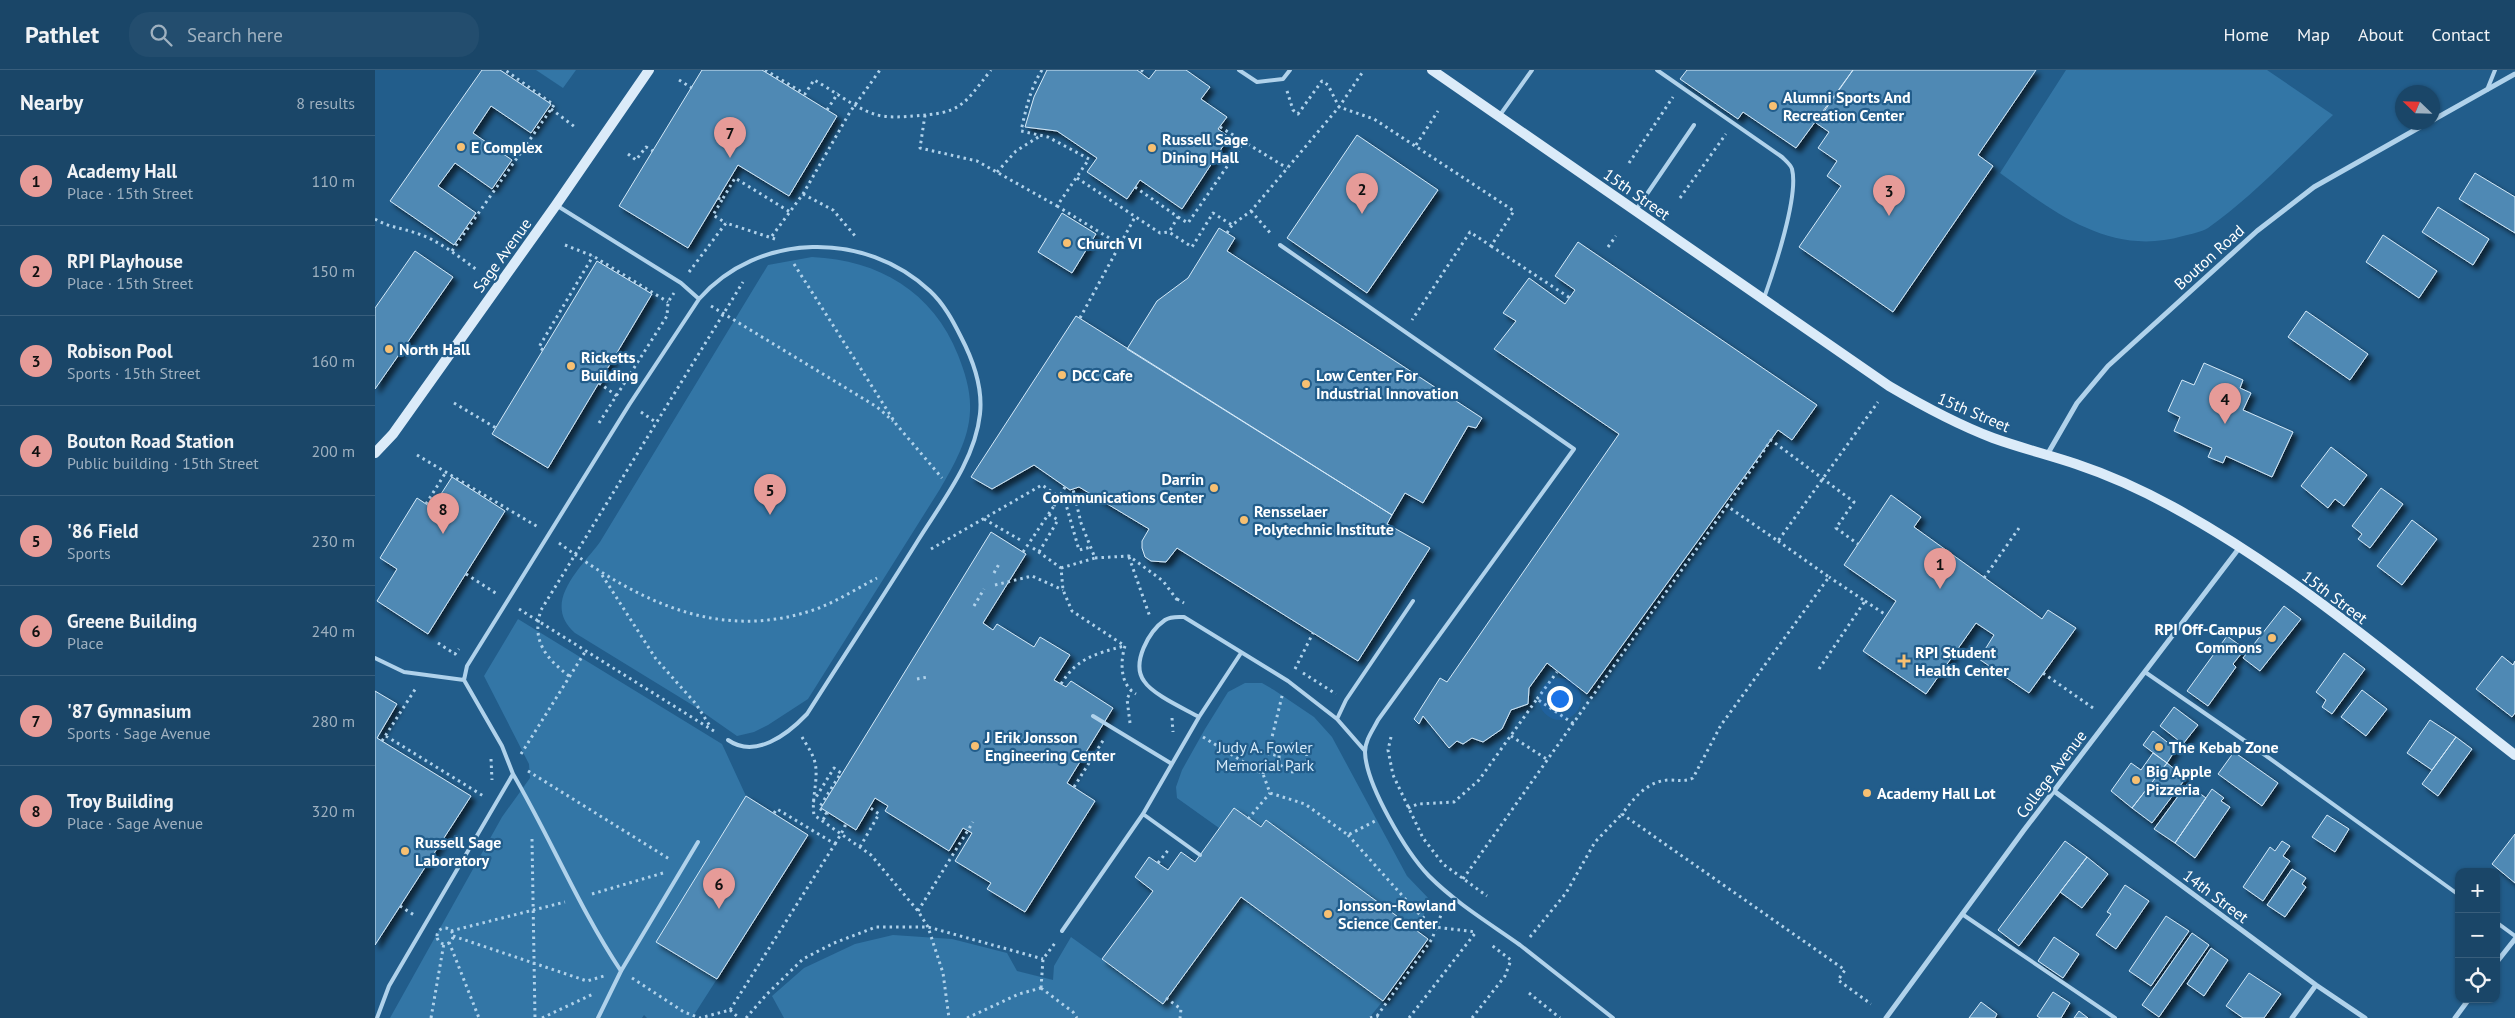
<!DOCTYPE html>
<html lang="en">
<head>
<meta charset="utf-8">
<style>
  :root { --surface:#1a4668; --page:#234d6e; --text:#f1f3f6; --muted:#9fb1c0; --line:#385e7c; --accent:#e69b98 }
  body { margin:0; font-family:"PT Sans",sans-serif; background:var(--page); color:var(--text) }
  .controls { position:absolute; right:15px; bottom:15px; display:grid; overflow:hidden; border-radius:10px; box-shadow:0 1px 4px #0004 }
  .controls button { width:45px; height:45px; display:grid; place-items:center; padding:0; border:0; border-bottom:1px solid var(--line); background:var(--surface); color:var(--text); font:25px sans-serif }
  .compass { position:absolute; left:2020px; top:15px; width:45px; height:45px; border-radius:50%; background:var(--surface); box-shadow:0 1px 4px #0004; rotate:293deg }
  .you { position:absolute; left:1184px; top:628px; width:18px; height:18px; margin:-12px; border:4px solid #fff; border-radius:50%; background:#1a73e8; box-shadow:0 0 0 8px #1a73e833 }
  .badge { display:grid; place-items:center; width:32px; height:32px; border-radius:50%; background:var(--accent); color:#111; font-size:16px; font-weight:700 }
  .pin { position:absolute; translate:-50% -41px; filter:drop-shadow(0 1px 2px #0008) }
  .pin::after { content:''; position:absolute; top:26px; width:18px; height:15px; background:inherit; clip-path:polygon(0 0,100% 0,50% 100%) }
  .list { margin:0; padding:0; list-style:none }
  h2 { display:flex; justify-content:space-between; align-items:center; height:65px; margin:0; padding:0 20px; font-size:21px }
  h2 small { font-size:16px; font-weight:400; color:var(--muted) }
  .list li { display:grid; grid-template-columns:32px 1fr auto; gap:15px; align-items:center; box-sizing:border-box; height:90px; padding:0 20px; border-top:1px solid var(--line) }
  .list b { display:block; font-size:19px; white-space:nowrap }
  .list p { margin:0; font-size:16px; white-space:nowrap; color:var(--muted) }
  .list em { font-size:16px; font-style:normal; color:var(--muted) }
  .icon { flex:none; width:28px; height:28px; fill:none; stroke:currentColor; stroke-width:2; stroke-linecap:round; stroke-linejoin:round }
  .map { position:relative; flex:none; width:2140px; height:948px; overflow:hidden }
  header { display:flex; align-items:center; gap:30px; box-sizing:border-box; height:70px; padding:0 25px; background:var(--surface); border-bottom:1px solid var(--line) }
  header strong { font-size:24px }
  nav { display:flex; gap:28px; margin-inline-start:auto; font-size:18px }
  .search { width:350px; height:45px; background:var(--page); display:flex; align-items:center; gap:12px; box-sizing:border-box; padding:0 18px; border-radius:20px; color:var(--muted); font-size:19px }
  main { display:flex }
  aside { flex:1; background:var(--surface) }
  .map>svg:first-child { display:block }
  .green { fill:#3376a6 }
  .building { fill:#4f89b4; stroke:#d4e9f8; filter:url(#shadow) }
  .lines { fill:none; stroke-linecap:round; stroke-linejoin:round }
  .path { stroke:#b0d2eb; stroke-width:3; stroke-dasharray:2.5 4; stroke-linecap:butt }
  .lane { stroke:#b0d2eb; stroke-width:4 }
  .street { stroke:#b0d2eb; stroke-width:5 }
  .secondary { stroke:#dbebf9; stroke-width:10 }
  .path-bridge { stroke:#b0d2eb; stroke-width:3; stroke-dasharray:2.5 4; stroke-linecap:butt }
  .poi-dot { fill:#f7c072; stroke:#225d8b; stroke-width:2 }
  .labels { text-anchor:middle; stroke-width:4.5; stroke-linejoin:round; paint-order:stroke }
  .poi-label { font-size:16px; font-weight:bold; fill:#fff; stroke:#225d8b; text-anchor:start }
  .street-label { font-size:16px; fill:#fff; stroke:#225d8b }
  .park-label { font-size:16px; fill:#d4e9f8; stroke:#225d8b }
</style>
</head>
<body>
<header>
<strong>Pathlet</strong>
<div class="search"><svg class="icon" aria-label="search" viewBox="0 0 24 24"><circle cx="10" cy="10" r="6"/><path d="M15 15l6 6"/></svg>Search here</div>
<nav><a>Home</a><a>Map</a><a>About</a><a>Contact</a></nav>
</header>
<main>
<aside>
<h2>Nearby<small>8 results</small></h2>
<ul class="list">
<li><span class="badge">1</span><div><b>Academy Hall</b><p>Place · 15th Street</p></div><em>110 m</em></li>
<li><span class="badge">2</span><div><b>RPI Playhouse</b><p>Place · 15th Street</p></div><em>150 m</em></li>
<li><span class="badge">3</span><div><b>Robison Pool</b><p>Sports · 15th Street</p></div><em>160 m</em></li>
<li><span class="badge">4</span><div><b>Bouton Road Station</b><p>Public building · 15th Street</p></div><em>200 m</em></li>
<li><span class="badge">5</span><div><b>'86 Field</b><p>Sports</p></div><em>230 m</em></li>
<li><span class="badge">6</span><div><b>Greene Building</b><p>Place</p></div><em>240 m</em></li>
<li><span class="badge">7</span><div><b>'87 Gymnasium</b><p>Sports · Sage Avenue</p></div><em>280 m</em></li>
<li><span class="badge">8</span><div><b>Troy Building</b><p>Place · Sage Avenue</p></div><em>320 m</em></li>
</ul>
</aside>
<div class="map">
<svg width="2140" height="948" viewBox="0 0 2140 948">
  <defs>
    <filter id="shadow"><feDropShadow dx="4.5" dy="4.5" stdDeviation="2.5" flood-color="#0009"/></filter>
  </defs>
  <rect width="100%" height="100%" fill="#225d8b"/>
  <path class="green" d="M161,0H201L188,18Z
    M1691,0H1892L1958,45C1918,83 1878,126 1833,158C1826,162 1816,164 1808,166C1736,187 1680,143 1625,103Z
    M437,187C504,190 558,222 583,285C590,303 596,321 595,341C594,369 579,395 565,419L433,629L393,655L379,662L362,666L319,636L200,563C166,533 205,499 225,472L393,195Z
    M143,549L347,674L371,726L281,872L342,909L317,948H272L269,945L267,948H15L127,747L155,708L154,694L109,606Z
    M870,613H887L899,620L939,647L957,667L1032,806L1057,832L1039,859L891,750L886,757L859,738L844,758L802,728L801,717L807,700L830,659L853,622Z
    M866,827L1008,931L994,948H409L397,926L429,898L480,874L518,865L577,869L632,883L642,901L678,910L679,896L696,867L788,933Z"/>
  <path class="building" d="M107,0H125L176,34L156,63L116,36L98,63L137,90L117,119L80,93L63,116L101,143L79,175L15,131Z
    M327,0H387L462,46L414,126L363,95L313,178L244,136Z
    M672,0H762L774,9L781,0H811L835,17L826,29L852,47L843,59L854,67L807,139L765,110L752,129L712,102L722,88L682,61L650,57L659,27Z
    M1312,0H1478L1421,78L1368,42L1363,49L1305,9Z
    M1478,0H1661L1603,85L1618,96L1518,242L1424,177L1466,116L1452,106L1462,91L1443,78L1454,62L1441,53Z
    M982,65L1063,120L992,223L912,168Z
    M2100,103L2140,127V163L2084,129Z
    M2063,137L2114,169L2098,195L2047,162Z
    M687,143L721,164L697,203L663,182Z
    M844,158L860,168L852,181L1107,348L1101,358L1093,356L1048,433L1030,423L1017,445L752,279L782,231L813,208Z
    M2008,165L2062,201L2044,228L1991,192Z
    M1203,172L1442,335L1417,370L1403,360L1212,624L1172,593L1154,618L1153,634L1136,640L1127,659L1108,672L1097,668L1088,674L1082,671L1074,678L1048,646L1044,654L1039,649L1065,608L1072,612L1244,364L1119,279L1141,251L1128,243L1154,208L1190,234L1200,220L1180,206Z
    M40,181L78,207L0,319V238Z
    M222,191L277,224L173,398L117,364Z
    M1931,241L1993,284L1975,310L1913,267Z
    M701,246L1017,445L1012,454L1055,478L983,591L802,478L791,492L776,491L770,487L767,478V471L774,459L704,417L695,420L659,395L617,419L596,407Z
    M1829,293L1868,310L1865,318L1876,323L1868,340L1918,362L1897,407L1851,386L1848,393L1833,387L1837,378L1799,361L1805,347L1793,341L1807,310L1819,315Z
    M1956,377L1992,405L1969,436L1960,429L1953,438L1926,416Z
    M77,407L130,441L53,564L2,531L22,499L5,488L42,428L57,438Z
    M2006,418L2028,434L1995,478L1983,469L1987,464L1977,456Z
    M1516,425L1546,447L1539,457L1667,549L1673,540L1701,558L1654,623L1604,589L1619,565L1601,553L1551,624L1488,581L1521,531L1469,495Z
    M2037,450L2062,469L2027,515L2002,496Z
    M616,462L651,484L608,553L618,560L622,554L659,577L665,567L695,585L679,610L691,617L696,611L738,638L692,713L720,731L650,842L612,819L616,813L580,791L597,763L588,758L574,781L510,741L513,736L500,728L481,760L446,738Z
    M1909,536L1926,549L1885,601L1868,588Z
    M1852,566L1870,579L1858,594L1861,597L1833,636L1812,621Z
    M1969,583L1990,599L1957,644L1947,637L1951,630L1941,622Z
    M2127,586L2138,595L2140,591V643L2137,647L2101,619Z
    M1987,620L2012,639L1991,666L1966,647Z
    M0,621L22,634L2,668L96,726L0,875Z
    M1799,637L1823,655L1808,674L1785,656Z
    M2055,650L2081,667L2057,700L2032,683Z
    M1778,661L1801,679L1792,693L1768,675Z
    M2081,667L2097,679L2063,726L2047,714Z
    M1859,682L1903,713L1887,736L1843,704Z
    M1778,683L1792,693L1757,738L1736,721L1756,693L1766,700Z
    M1792,693L1811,708L1777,753L1757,738Z
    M1812,714L1831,728L1800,773L1779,759Z
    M1837,719L1849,728L1846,731L1855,737L1820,788L1800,773Z
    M371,726L433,765L342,909L281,872Z
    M859,738L886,757L891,750L1053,869L1008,931L866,827L788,934L727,889L778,821L760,807L774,787L793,800L806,782L820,792Z
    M1952,745L1974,759L1960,782L1937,767Z
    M2140,764V813L2117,794Z
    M1690,771L1712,787L1644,876L1623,860Z
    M1907,771L1915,776L1908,786L1915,791L1888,831L1868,817L1895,777L1900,781Z
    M1712,787L1733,804L1707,838L1685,822Z
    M1917,799L1931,808L1927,814L1931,817L1910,847L1892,835Z
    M1750,815L1774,831L1741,879L1721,865L1736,844L1732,842Z
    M1791,846L1814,861L1776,916L1754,901Z
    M1817,863L1834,875L1784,947L1767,935Z
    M1679,867L1704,884L1688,908L1663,891Z
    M1836,878L1853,890L1829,926L1812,914Z
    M1874,903L1906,924L1889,948H1868L1851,936Z
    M1678,922L1695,933L1686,948H1665L1662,946Z
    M1606,932L1622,944L1620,948H1594Z
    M1704,941L1713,948H1699Z"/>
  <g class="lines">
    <path class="path" d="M390,0L430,24L439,10C458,20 478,37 499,44C510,48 526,47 538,46C586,43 587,37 616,0
      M766,0L770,3
      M304,10L317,18
      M912,21L918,40L923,44L947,11L953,15L964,37L999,49L1139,141L1116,176L1095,162L1037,250
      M176,39L200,57
      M452,40L463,23
      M550,45L545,78L602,91L682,136L714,89L673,67L646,61C651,39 655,19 667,0
      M845,57L912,98
      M1041,75L1063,41
      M253,84L261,90L271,77L278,81
      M1254,93L1298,27
      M622,102L641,81L665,66
      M702,108L785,163L794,162L817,177L838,143L857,155L876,141L964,37L989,0
      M760,117L803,147L794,162
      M428,124L458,140L481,167
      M343,128L347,130L360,108L415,142
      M1305,128L1351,64
      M347,130L338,145L351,153
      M682,136L744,174
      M876,141L897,165
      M803,147L813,153L869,72
      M0,149C13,157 27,158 41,163C63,170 83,186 102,200
      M852,163L857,155
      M397,166L428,124L475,42L505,0
      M190,175L218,186L293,232
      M1116,176L1195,228
      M1233,177L1241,166
      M77,181L179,35L130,0
      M419,194L521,354L567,408
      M314,202L351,153L400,169
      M336,236L466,315L502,337L518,351
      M705,248L760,147
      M168,280L164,277L218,186
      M224,313L242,326
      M79,333L121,358
      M266,342L282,353
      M224,353L292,246L293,232L299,223
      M42,385L163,457
      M51,434L71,402
      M1352,436L1396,370L1479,432L1461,458L1483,474
      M609,449L647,471
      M1403,471L1454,507L1346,655L1318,708C1310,712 1303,710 1294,710C1272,711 1259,728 1247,744L1470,900L1463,910L1496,934
      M184,473C263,531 345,574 444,538C464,530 483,518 502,508
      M658,478L686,498L688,520L697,541L750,576
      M556,479L667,415L690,431L704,480L716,477
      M648,482L679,436
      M664,482L683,450L673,444
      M754,487L775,547
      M720,488L754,486L788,511L803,531
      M686,498L720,488L706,453L698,419
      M619,503L624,494
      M91,504L122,524
      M227,505L281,589L321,634L335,656
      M1609,508L1644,458
      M620,515L657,506L688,520
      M802,529L809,533
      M1490,531L1511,545
      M599,536L609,519
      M144,539L342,663
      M63,573L80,584L84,579
      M750,576C745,592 745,615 761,624
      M920,599L938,563
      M1444,599L1490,531L1454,507
      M928,603L961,624
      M1668,603L1718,638
      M194,606C171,588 156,571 166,540L368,212
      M542,609L553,607
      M686,614C702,588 720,584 749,576
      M1162,629L1182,602
      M797,648L798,662
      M755,653L752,629L756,621
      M11,666L110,727
      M1136,666L1173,690
      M427,667C431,674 436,681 439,689C445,707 436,727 439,745L496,785L543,841L553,857L568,903L574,948
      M828,667L888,704L895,723L930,734L973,765L1002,750
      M1016,667L1013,680L1018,705L1048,768L1068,794L1112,826
      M7,671L41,618
      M904 688a14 14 0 1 1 28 0a14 14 0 1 1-28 0Z
      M892,683L904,686
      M146,684L210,582
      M116,689L117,710
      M153,701L296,790
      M888,704L908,622
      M699,717L729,669
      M438,732L459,698L466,703L444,738L452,744L447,751
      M1033,738L1043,734L1079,732L1104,710L1162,629L1199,654
      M873,749L895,723
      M470,757V753
      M973,765L1042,842L1060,857L1101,862
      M157,769L160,948
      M485,777L504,744L494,737
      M783,793L794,779
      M1088,809L1352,436L1403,471L1503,332
      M217,824L288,803
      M25,836L39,845
      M543,841L598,752
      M62 866a8 8 0 1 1 16 0a8 8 0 1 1-16 0Z
      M76,861L190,832
      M78,866L212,911L229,906
      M1155,867L1191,823L1220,772L1247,744
      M74,872L104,948
      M257,908L309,942L325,948L355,940L460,774L402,739L399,743
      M666,918L668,889L680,873
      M666,918L698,942L702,948
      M1154,923L1185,948
      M791,928L806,939L805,948
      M355,940L364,948
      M1002,946L1057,869L1069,837
      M56,948L69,873
      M167,948L218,924
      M371,948L392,924L428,889L459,873L501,857H553L668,889
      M592,948L644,924L666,918
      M995,948L1002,946L1005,948
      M1034,948L1101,862
      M1097,948L1130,906L1136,890L1115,874"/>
    <path class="lane" d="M864,0L882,12L908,9L915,0
      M1282,0L1407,87C1411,91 1416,95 1417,99C1424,126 1399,200 1389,228
      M2112,20L2120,0
      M1125,45L1157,0
      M1261,140L1319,55
      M905,175L1199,379L1003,650C998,660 990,670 990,682C991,715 1031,782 1054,806C1081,833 1114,853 1145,875C1176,899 1207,924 1238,948
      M324,229C383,162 490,160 555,221C569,234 578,251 586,267C598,290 608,317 605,344C600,391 566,433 542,472C506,530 468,587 432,644C412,665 380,689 353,670
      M866,583L824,647C810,639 778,625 769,611C756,593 774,561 790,550C796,546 803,547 809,547L913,611L962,649L990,681
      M0,588L29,602L89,610
      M1770,602L1883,680L2084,825
      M718,646L797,694
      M962,649L971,630L1038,531
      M138,704C176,769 204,838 246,901
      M768,744L825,785
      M1587,844L1740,948
      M2121,852L2140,866
      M687,861L768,744L824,647
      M2,948L14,916L138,704L127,676L89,610L92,596L254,335L324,229L306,213L181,135
      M223,948L246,901L323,772"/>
    <path class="street" d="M2058,50L2140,4
      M1672,385L1702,333L1733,296L1882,161L1939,117L2054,52
      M1679,721L1941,915L1990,948
      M2121,893L2140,869
      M1511,948L1649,760L1865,477
      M1917,948L1941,915
      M2080,948L2094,929"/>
    <path class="secondary" d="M1057,0L1514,316C1548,336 1581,354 1618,368C1646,378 1674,385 1701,394C1734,405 1767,420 1798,437C1921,504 2029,599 2140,685
      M0,383L18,364L181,135L274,0"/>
    <path class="path-bridge" d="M679,436L690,417
      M460,774L470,757"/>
  </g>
  <g class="poi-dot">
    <circle cx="1398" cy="36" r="5"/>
    <circle cx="86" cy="77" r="5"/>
    <circle cx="777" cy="78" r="5"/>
    <circle cx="692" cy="173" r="5"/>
    <circle cx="14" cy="279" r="5"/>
    <circle cx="196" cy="296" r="5"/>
    <circle cx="687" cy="305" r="5"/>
    <circle cx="931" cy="314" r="5"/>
    <circle cx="839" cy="418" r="5"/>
    <circle cx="869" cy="450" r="5"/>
    <circle cx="1897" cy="568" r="5"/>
    <path d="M1526.5 583.5h5v5h5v5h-5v5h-5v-5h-5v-5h5z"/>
    <circle cx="600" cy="676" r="5"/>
    <circle cx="1784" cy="677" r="5"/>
    <circle cx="1761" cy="710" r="5"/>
    <circle cx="1492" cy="723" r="5"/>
    <circle cx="30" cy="781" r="5"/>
    <circle cx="953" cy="844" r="5"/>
  </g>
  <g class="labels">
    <g class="poi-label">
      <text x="1408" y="33">Alumni Sports And<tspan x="1408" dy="18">Recreation Center</tspan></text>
      <text x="787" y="75">Russell Sage<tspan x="787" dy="18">Dining Hall</tspan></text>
      <text x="96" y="83">E Complex</text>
      <text x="702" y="179">Church VI</text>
      <text x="24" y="285">North Hall</text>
      <text x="206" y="293">Ricketts<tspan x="206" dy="18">Building</tspan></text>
      <text x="697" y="311">DCC Cafe</text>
      <text x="941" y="311">Low Center For<tspan x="941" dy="18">Industrial Innovation</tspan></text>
      <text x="829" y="415" text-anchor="end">Darrin<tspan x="829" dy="18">Communications Center</tspan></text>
      <text x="879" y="447">Rensselaer<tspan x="879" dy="18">Polytechnic Institute</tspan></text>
      <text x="1887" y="565" text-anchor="end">RPI Off-Campus<tspan x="1887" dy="18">Commons</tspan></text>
      <text x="1540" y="588">RPI Student<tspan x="1540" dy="18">Health Center</tspan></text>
      <text x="610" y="673">J Erik Jonsson<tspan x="610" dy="18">Engineering Center</tspan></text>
      <text x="1794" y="683">The Kebab Zone</text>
      <text x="1771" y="707">Big Apple<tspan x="1771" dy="18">Pizzeria</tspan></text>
      <text x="1502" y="729">Academy Hall Lot</text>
      <text x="40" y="778">Russell Sage<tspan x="40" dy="18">Laboratory</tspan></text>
      <text x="963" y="841">Jonsson-Rowland<tspan x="963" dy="18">Science Center</tspan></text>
    </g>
    <g class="street-label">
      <text transform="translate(1262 124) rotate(35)" y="6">15th Street</text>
      <text transform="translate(127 185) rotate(-54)" y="6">Sage Avenue</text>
      <text transform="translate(1834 187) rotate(-42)" y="6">Bouton Road</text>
      <text transform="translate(1599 342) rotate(23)" y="6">15th Street</text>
      <text transform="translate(1960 527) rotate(37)" y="6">15th Street</text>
      <text transform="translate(1676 704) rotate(-53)" y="6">College Avenue</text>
      <text transform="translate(1841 826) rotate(37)" y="6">14th Street</text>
    </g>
    <g class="park-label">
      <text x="890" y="683">Judy A. Fowler<tspan x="890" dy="18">Memorial Park</tspan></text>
    </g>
  </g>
</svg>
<div class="controls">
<button>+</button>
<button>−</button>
<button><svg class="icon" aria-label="locate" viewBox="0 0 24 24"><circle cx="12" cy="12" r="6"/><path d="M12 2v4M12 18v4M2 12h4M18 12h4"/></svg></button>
</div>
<svg class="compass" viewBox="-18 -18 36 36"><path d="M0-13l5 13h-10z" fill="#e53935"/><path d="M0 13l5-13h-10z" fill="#9fb1c0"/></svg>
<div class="you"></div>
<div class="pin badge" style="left:1565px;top:519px">1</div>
<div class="pin badge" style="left:987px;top:144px">2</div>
<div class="pin badge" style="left:1514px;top:146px">3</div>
<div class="pin badge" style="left:1850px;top:354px">4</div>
<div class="pin badge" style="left:395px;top:445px">5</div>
<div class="pin badge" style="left:344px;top:839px">6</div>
<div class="pin badge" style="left:355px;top:88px">7</div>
<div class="pin badge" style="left:68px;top:464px">8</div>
</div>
</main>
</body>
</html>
